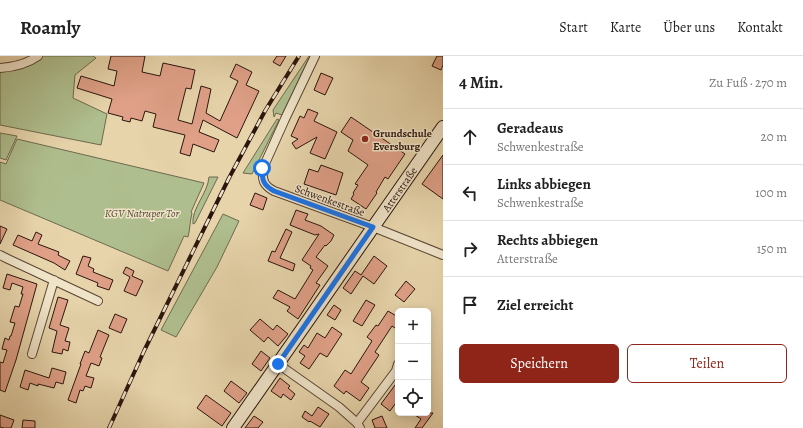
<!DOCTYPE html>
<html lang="de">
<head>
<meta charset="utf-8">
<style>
  :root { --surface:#fff; --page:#f6f6f6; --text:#222; --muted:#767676; --line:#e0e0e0; --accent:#8f2418 }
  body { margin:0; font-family:Alegreya,serif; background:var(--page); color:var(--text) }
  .controls { position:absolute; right:12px; bottom:12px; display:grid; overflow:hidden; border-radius:6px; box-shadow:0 2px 10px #0003 }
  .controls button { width:36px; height:36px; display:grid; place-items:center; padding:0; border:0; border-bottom:1px solid var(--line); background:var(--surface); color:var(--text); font:20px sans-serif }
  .stop { position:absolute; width:12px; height:12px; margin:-9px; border:3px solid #1a73e8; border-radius:50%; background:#fff }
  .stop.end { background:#1a73e8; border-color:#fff; box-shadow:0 1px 4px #0008 }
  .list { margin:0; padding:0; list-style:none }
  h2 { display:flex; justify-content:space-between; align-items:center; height:52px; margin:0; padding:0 16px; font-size:17px }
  h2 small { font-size:13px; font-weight:400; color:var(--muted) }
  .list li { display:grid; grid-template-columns:26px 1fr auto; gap:12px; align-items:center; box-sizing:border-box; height:56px; padding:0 16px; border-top:1px solid var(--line) }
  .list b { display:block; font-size:15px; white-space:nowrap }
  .list p { margin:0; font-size:13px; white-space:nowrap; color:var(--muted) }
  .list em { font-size:13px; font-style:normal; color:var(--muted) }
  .actions { display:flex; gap:8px; padding:12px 16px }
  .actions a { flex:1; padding:9px 0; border:1px solid var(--accent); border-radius:6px; text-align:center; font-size:14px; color:var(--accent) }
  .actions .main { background:var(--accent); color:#fff }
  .icon { flex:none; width:22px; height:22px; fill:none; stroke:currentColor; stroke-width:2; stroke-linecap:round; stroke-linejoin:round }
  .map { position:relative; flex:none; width:443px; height:372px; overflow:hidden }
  header { display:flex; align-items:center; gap:24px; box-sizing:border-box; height:56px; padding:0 20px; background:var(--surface); border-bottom:1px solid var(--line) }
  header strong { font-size:19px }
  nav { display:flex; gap:22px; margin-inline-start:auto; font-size:14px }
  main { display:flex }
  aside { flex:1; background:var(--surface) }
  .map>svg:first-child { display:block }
  .green { fill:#afbe8e; stroke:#6d6a4e }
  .building { fill:#dfa087; stroke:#2b150d }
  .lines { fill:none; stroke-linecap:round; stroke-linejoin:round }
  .street-casing { stroke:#5a4534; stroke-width:10 }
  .secondary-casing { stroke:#2b150d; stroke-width:14 }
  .street { stroke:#efe3c8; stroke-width:8 }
  .secondary { stroke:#efe3c8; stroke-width:12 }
  .rail-casing { stroke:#2b150d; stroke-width:4 }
  .rail { stroke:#efe3c8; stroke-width:2.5; stroke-dasharray:8; stroke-linecap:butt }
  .route { stroke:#1a73e8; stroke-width:5 }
  .poi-dot { fill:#8f2418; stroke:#efe3c8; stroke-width:1.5 }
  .labels { text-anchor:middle; stroke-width:3; stroke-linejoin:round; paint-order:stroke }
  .poi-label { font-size:11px; font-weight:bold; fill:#2b150d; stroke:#efe3c8; text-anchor:start }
  .street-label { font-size:11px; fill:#2b150d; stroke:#efe3c8 }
  .park-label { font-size:11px; font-style:italic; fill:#534834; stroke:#efe3c8 }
</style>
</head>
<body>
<header>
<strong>Roamly</strong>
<nav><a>Start</a><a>Karte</a><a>Über uns</a><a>Kontakt</a></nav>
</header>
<main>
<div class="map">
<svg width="443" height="372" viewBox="0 0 443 372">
  <rect width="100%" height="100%" fill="#e7d4ab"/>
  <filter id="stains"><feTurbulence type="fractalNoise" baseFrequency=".005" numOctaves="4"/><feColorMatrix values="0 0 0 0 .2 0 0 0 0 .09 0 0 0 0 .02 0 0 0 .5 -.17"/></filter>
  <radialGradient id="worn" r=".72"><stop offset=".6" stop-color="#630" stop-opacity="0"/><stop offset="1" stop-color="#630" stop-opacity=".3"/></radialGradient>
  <path class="green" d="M38,0H93L96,2L75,19L73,42L107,58L101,89L0,69V12Z
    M309,0H310L282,59L276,57L274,61L273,54Z
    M277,63L279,64L252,118L243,117Z
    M0,77L17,80L6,104L0,102Z
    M17,83L204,127L191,156L192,157C190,165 190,173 188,181L184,180L168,215L0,144V106L6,108Z
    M209,121H218L195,167L193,168C191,153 208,137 209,121Z
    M223,158L239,165L217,211L176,281L161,274Z"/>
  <path class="building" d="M111,0H145L142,16L160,20L163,7L195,14L191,33L186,32L178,64L192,68L201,30L211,33L206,57L220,65L238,25L230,21L236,8L252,16L246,29L259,35L237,82L203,64L199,76L219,84L214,96L193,88L190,100L180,97L185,79L153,71L156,58L145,55L142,65L131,62L130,66L122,64L123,61L108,57L112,43L77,32L81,20L114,30L117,15L108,13Z
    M277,0H286L280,10L273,6Z
    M437,0H443V9L441,14L432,10Z
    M321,17L333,22L325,39L314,34Z
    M308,53L318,57L314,65L337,76L325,103L310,97L317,81L296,93L292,87L298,83L291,80L300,60L304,62Z
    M351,61L405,98L388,123L385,121L376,136L377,137L366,153L351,143L354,138L353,137L358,129L355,128L368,109L348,95L353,84L341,76Z
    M443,99V143L422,128Z
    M321,109L343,117L336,139L304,128L309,113L318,116Z
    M255,137L267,142L263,154L250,149Z
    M296,154L308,158L305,164L321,170L334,179L331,185L326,190L325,189L316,201L328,210L316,227L320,229L298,263L287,255L290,251L273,242L278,234L295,243L313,214L310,212L311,210L302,204L319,178L315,179L290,169Z
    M0,170L7,173L0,188Z
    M286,173L292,176L280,202L295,208L293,215L268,205L272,195L275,196Z
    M36,176L42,179L38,188L59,196L58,199L70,205L65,214L54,207L13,189L18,179L32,185Z
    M83,200L91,202L88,210L94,213L93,216L113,224L109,234L97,230L98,227L76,218Z
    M374,200L387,210L374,228L363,220L351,238L343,232L355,215L361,219Z
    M126,211L134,215L132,220L143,225L136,240L124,235L130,221L123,217Z
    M7,218L37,228L16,304L5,336L0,334V306L3,307L7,294L2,293L5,282L9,284L10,280H11L15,267L10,266L15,250L19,251L23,238H21L23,231L12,227L10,234L3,232Z
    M406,225L415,233L404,246L395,239Z
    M58,241L68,244L60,269L69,272L65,285L70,286L68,295L63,293L62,298L52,296L57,275L49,272Z
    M366,244L375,249L362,270L353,265Z
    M334,249L341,254L335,264L327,259Z
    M388,255L398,261V274L392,270L375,296L379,299L361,326L369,332L360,345L346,335L344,338L334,330L345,314L351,318L372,285L367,281L376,269L378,270Z
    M115,258L127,263L121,277L109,272Z
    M260,263L273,274L277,269L288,278L278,290L268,281L264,286L250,274Z
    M332,271L342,278L327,301L320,297L309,313L300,307L305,300L299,296L304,289L308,292L317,277L325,282Z
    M98,274L109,279L100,301L102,302L99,310L91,307L86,320L94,322L91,332L85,330L83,335L80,334L76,347L68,344L81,308H80L85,295L89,297Z
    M261,295L270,302L261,315L252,308Z
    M52,312L66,316L63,328L56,326L54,332L38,328V330L30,327L28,334L20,331L25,314L49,322Z
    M280,322L290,330L288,332L295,338L291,344L283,338L281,342L271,335Z
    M231,325L247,337L239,347L224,335Z
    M398,325V344L390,355L381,348Z
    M206,339L231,357L222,370L197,352Z
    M318,351L329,358L320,371L310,365L309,366L302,361L305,355L312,360Z
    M412,357H433L422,372H415L421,363Z
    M0,359L14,364L11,372H4L0,371Z
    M254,360L263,366L258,372H245Z
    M382,360L387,372H375L372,364Z
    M23,364L35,365V372H22Z"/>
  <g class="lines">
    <g class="street-casing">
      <path id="street" d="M315,0L285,63L263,112C262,124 263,129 274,135L373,171L443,199
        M0,12C14,11 27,8 38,0
        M0,199L8,203L98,245
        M32,298L54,224
        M278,308L339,351L357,367L360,372
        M357,367L396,315L398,308"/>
    </g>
    <g class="secondary-casing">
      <g id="secondary">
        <path id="s1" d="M233,372L443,71"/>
      </g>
    </g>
    <use href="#street" class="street"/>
    <use href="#secondary" class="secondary"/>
    <g class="rail-casing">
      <path id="rail" d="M109,372L144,295L229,122L265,55L299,0"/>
    </g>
    <use href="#rail" class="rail"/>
  </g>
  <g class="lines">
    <path class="route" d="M262,112C262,124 263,129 274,135L373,171L278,308"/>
  </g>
  <circle class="poi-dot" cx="365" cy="83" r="4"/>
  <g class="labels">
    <g class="poi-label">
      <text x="373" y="81">Grundschule<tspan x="373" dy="13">Eversburg</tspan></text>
    </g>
    <g class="street-label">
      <text dy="4" stroke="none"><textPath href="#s1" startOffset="291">Atterstraße</textPath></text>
      <text transform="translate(330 144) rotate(20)" y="4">Schwenkestraße</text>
    </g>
    <g class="park-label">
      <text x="142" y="161">KGV Natruper Tor</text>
    </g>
  </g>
  <rect width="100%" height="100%" filter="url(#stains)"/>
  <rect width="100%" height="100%" fill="url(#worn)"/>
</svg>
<div class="controls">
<button>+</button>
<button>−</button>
<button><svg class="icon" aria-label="locate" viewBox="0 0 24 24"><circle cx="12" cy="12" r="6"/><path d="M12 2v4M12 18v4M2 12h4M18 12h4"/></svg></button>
</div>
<div class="stop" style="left:262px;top:112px"></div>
<div class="stop end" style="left:278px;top:308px"></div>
</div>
<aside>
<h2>4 Min.<small>Zu Fuß · 270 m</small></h2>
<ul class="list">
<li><svg class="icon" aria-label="ahead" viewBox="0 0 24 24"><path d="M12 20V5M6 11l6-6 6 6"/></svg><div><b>Geradeaus</b><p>Schwenkestraße</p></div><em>20 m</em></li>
<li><svg class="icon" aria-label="left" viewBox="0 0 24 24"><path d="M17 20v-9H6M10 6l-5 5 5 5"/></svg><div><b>Links abbiegen</b><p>Schwenkestraße</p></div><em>100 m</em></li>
<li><svg class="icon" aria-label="right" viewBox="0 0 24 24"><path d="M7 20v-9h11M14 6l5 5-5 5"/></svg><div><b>Rechts abbiegen</b><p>Atterstraße</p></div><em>150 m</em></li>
<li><svg class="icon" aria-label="arrive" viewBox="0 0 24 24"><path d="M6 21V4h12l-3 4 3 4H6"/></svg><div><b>Ziel erreicht</b></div></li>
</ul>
<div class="actions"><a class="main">Speichern</a><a>Teilen</a></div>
</aside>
</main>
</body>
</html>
